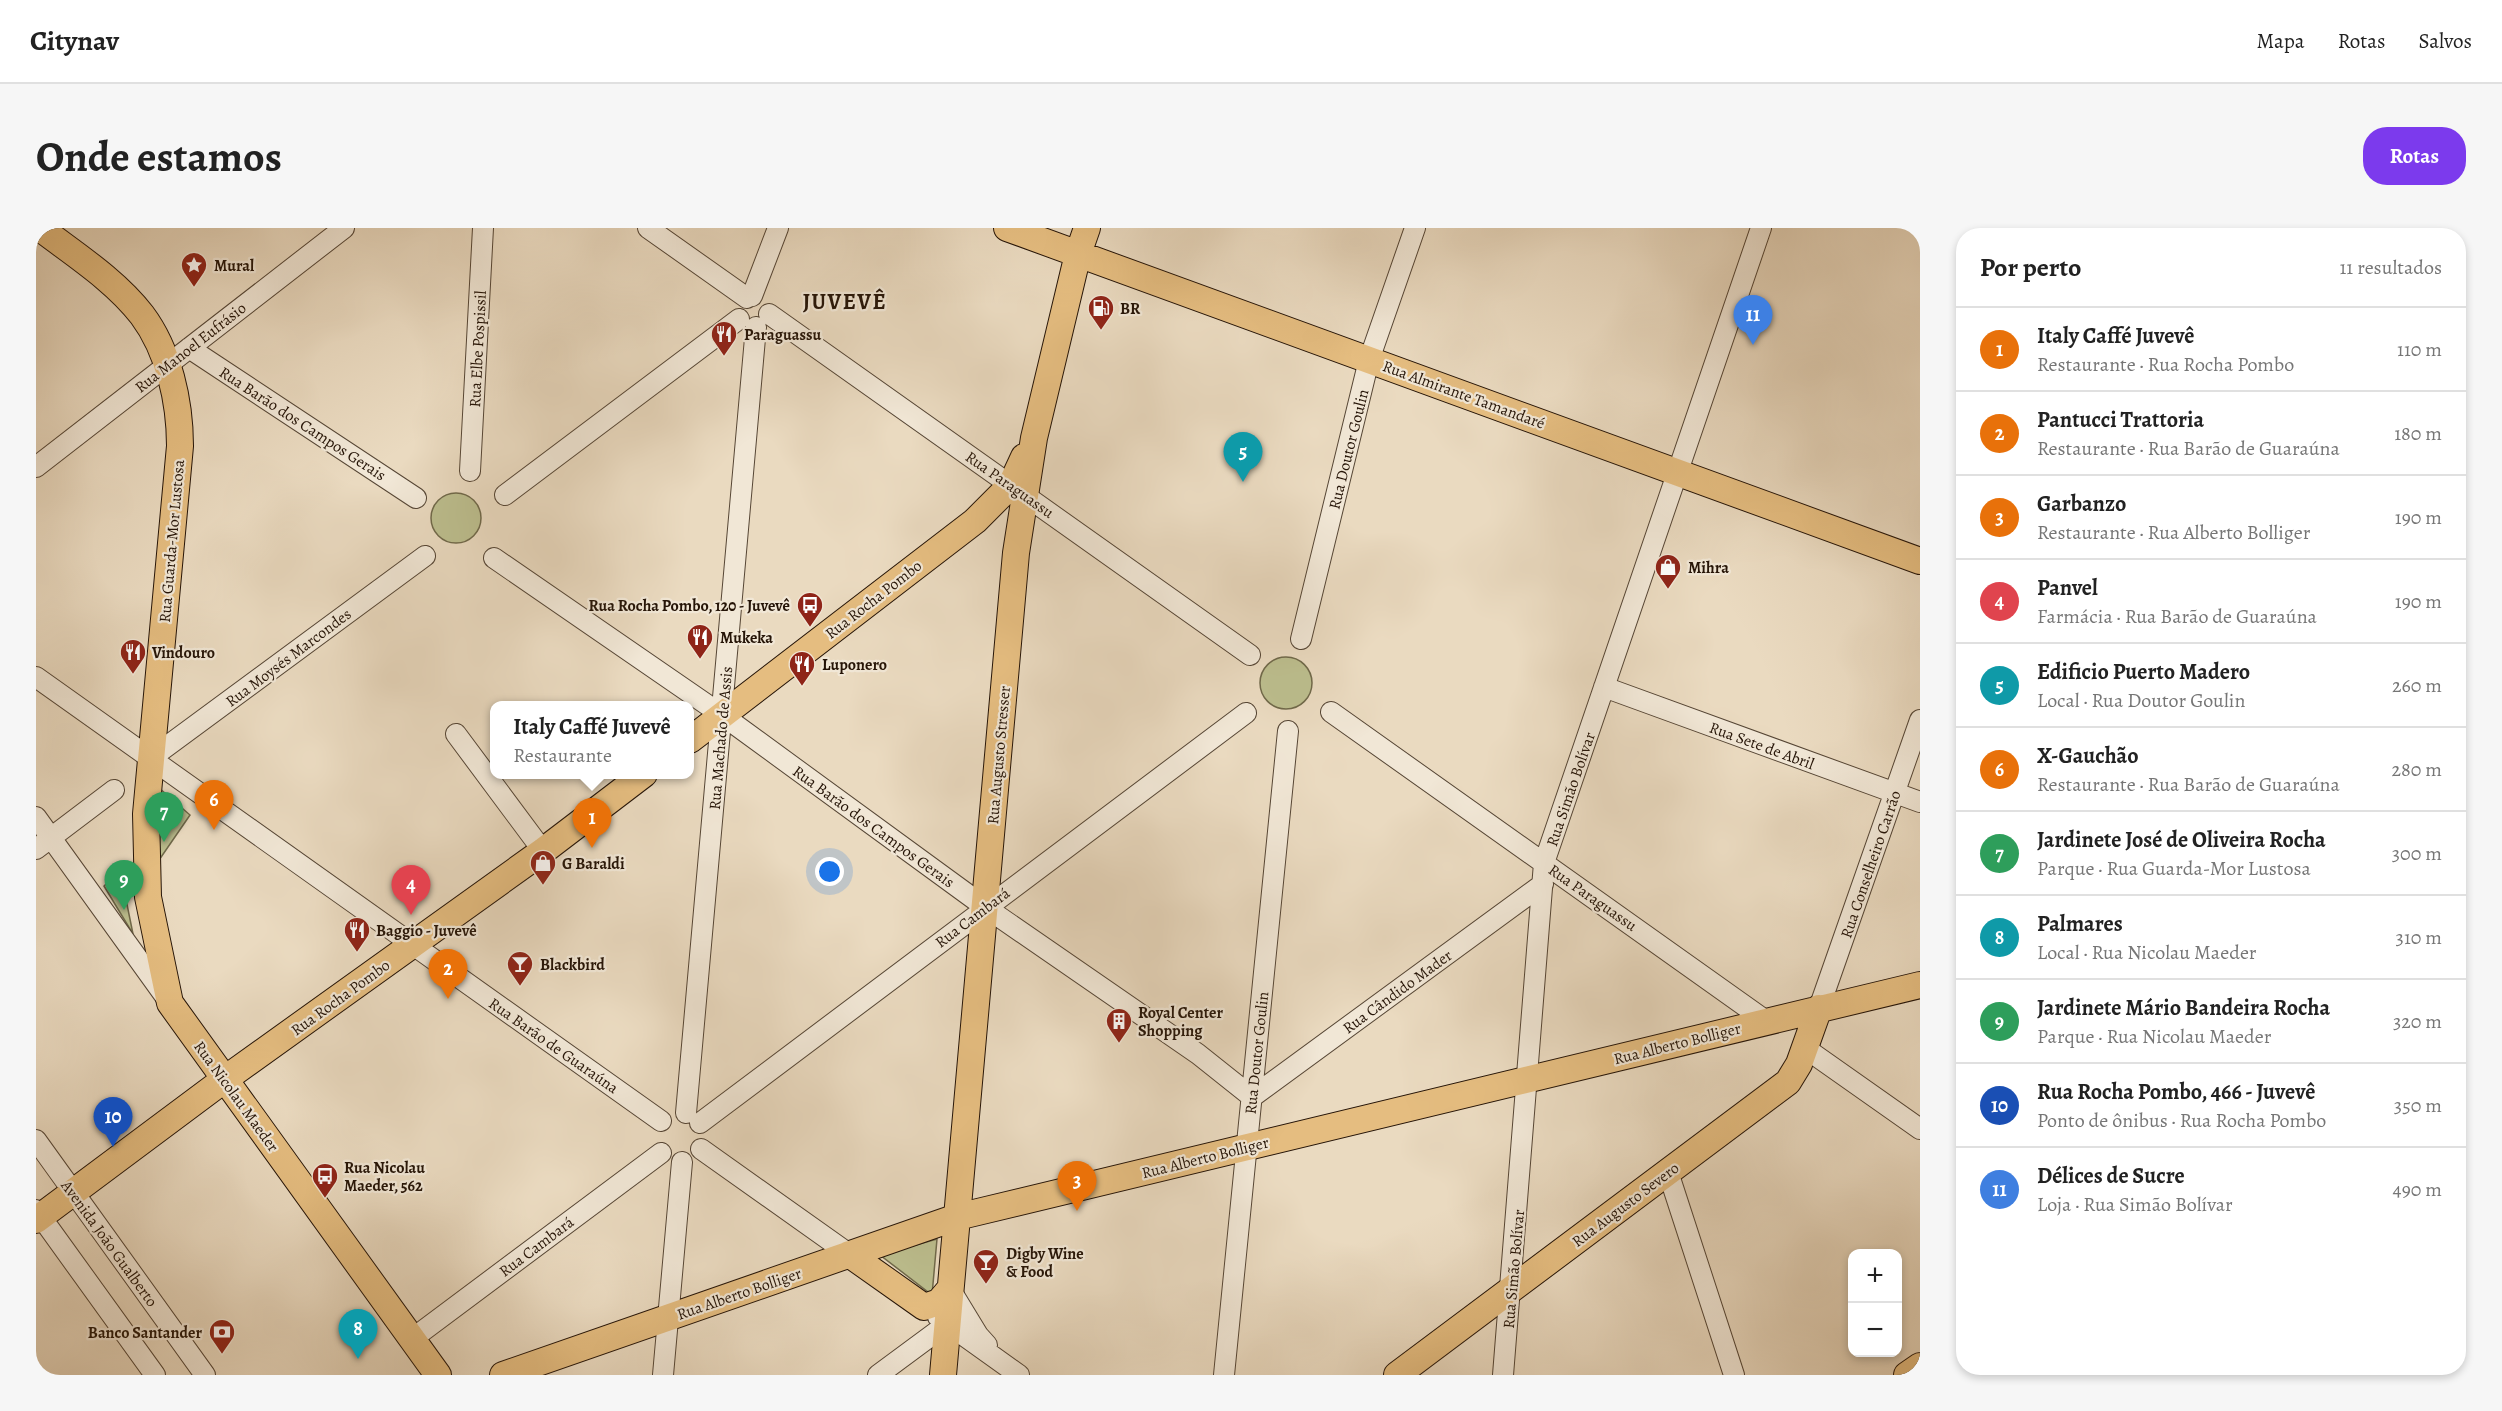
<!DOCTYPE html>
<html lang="pt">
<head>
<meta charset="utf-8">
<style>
  :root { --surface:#fff; --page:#f6f6f6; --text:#222; --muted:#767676; --line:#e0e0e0; --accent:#7c3aed }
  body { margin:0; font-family:Alegreya,serif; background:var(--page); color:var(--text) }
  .controls { position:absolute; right:18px; bottom:18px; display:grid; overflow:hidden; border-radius:12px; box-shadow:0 3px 9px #0003 }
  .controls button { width:54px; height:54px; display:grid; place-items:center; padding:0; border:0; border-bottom:2px solid var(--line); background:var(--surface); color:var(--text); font:30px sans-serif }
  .you { position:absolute; left:794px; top:644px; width:21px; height:21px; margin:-15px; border:4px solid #fff; border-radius:50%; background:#1a73e8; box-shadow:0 0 0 9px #1a73e833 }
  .badge { display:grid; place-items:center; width:39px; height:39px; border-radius:50%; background:var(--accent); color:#fff; font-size:20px; font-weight:700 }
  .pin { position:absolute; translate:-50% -50px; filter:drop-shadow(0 2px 3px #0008) }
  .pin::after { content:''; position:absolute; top:32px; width:21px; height:18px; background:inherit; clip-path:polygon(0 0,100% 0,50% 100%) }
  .popup { position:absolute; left:454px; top:473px; width:204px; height:78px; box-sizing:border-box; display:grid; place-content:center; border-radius:12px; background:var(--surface); filter:drop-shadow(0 2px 4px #0005); font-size:20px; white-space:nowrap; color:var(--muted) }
  .popup b { font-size:22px; color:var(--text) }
  .popup::after { content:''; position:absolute; left:50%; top:100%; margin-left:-12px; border:12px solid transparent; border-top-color:var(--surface) }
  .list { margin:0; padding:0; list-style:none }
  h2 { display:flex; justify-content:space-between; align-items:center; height:78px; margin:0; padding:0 24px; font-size:26px }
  h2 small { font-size:20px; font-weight:400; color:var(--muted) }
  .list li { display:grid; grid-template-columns:39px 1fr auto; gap:18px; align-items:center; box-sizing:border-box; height:84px; padding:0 24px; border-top:2px solid var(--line) }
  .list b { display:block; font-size:22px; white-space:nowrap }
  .list p { margin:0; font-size:20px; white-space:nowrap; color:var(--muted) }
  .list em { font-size:20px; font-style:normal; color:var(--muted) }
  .map { position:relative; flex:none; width:1884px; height:1147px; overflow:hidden; border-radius:24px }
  header { display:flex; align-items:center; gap:36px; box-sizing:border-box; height:84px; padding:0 30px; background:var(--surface); border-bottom:2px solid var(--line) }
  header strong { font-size:28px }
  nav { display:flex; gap:33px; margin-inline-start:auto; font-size:21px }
  .intro { display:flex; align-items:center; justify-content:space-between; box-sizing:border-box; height:144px; padding:0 36px }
  h1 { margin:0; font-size:42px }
  .button { padding:15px 27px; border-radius:24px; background:var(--accent); color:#fff; font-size:21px; font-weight:700 }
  main { display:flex; gap:36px; padding:0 36px }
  aside { flex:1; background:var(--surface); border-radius:24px; box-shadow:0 3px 9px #0003 }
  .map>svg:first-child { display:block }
  .green { fill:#bcbe8e; stroke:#70694a; stroke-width:1.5 }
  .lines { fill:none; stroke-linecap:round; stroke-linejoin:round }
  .minor-casing { stroke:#564635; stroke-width:22 }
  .major-casing { stroke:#251407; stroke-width:28 }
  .minor { stroke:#f1e7d6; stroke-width:20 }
  .major { stroke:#e5bd80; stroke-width:26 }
  .labels { text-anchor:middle; stroke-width:4.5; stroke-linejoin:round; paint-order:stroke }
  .poi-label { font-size:16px; font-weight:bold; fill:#251407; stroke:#f1e7d6; text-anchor:start }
  .street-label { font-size:16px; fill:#251407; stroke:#f1e7d6 }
  .district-label { font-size:22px; font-weight:bold; letter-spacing:1.5px; fill:#251407; stroke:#f1e7d6 }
</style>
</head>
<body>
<header>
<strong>Citynav</strong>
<nav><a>Mapa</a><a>Rotas</a><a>Salvos</a></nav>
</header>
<div class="intro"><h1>Onde estamos</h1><a class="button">Rotas</a></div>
<main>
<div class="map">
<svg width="1884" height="1147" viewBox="0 0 1884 1147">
  <rect width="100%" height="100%" fill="#eadac0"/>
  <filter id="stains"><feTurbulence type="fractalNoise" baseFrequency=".00333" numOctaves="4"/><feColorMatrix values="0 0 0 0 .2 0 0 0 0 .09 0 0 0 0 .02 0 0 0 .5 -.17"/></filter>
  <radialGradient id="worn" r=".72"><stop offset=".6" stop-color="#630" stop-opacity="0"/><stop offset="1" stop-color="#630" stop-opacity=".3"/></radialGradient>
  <path class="green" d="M395 290a25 25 0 1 1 50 0a25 25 0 1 1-50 0Z
    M1224 455a26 26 0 1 1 52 0a26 26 0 1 1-52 0Z
    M122,559L154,587L121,635Z
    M84,642L97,706L68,658Z
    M901,1011L896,1067L844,1027Z"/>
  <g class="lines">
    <g class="minor-casing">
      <path id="minor" d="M612,0L711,70
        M716,68L742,0
        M733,86L1214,427
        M153,120L380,270
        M0,239L308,0
        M434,243L447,0
        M469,267L703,91
        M458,330L686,487L949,679L1162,826L1216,869L1507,656
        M1265,411L1333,132L1379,0
        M0,449L625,893
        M1568,459L1884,574
        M1295,484L1730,793
        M420,506L507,623
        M115,530L389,328
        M0,589L131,771
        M0,621L78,562
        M1783,780L1884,492
        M1769,820L1884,901
        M650,885L720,99
        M664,895L1210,485
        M0,912L169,1147
        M665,921L813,1026
        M1632,944L1698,1147
        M0,982L119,1147
        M914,1061L942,1107L951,1117
        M902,1089L983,1147
        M376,1111L625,925
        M627,1147L646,934
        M842,1147L911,1096
        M1188,1147L1252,503
        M1467,1147L1508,635L1725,0"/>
    </g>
    <g class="major-casing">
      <path id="major" d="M4,0C38,26 79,52 106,87C133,123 144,174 144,218L110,586L112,669L134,775L402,1147
        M971,0L1884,333
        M654,512L939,293L975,257L988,229
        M0,992L189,851L507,623L608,546
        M813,1026L888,1079L903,1074L914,1061
        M467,1147L921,989L1884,757
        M907,1147L980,325L998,210L1042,26L1051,0
        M1361,1147L1752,854L1763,836L1783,780
        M1871,1147L1884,1138"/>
    </g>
    <use href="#minor" class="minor"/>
    <use href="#major" class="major"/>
  </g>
  <defs>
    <g id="sight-pin" transform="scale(1.35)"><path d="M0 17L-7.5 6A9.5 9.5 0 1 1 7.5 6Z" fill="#8f2418" stroke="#f1e7d6"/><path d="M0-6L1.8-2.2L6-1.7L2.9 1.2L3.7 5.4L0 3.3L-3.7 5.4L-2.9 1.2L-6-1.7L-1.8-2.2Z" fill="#fff"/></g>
    <g id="fuel-pin" transform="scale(1.35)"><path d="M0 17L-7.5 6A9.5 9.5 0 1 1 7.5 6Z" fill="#8f2418" stroke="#f1e7d6"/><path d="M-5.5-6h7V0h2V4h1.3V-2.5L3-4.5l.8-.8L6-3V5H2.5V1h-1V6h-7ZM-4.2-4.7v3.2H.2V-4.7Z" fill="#fff"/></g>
    <g id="restaurant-pin" transform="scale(1.35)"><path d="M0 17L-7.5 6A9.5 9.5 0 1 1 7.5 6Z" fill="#8f2418" stroke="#f1e7d6"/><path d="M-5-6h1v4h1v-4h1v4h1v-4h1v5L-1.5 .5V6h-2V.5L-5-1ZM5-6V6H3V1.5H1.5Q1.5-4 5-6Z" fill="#fff"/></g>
    <g id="shop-pin" transform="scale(1.35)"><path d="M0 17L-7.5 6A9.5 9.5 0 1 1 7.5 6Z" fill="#8f2418" stroke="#f1e7d6"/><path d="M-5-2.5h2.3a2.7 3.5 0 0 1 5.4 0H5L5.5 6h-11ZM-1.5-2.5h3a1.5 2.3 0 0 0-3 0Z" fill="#fff"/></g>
    <g id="bus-pin" transform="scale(1.35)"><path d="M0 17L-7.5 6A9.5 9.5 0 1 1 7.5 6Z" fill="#8f2418" stroke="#f1e7d6"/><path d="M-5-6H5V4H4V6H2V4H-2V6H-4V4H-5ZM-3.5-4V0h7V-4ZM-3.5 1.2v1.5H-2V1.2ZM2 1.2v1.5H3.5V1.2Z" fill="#fff"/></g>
    <g id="bar-pin" transform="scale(1.35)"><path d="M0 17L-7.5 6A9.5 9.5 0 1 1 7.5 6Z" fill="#8f2418" stroke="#f1e7d6"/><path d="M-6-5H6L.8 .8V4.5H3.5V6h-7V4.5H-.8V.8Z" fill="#fff"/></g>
    <g id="building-pin" transform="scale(1.35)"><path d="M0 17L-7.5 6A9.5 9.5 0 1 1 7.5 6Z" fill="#8f2418" stroke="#f1e7d6"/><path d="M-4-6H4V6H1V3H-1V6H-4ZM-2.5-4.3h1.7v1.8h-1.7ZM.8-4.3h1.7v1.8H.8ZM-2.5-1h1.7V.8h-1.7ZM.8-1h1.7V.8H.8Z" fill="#fff"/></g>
    <g id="bank-pin" transform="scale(1.35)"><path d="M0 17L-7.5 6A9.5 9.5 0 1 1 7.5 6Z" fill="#8f2418" stroke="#f1e7d6"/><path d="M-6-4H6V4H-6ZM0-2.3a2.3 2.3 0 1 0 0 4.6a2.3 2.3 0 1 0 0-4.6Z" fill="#fff"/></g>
  </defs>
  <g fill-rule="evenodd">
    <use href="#sight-pin" x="158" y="37"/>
    <use href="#fuel-pin" x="1065" y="80"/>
    <use href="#restaurant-pin" x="688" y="106"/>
    <use href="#shop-pin" x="1632" y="339"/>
    <use href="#bus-pin" x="774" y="377"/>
    <use href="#restaurant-pin" x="664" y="409"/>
    <use href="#restaurant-pin" x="97" y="424"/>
    <use href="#restaurant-pin" x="766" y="436"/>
    <use href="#shop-pin" x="507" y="635"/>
    <use href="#restaurant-pin" x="321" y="702"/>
    <use href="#bar-pin" x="484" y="736"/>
    <use href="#building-pin" x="1083" y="793"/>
    <use href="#bus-pin" x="289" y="948"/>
    <use href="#bar-pin" x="950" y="1034"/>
    <use href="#bank-pin" x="186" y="1104"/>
  </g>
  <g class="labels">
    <g class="poi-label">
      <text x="178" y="43">Mural</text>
      <text x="1084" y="86">BR</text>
      <text x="708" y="112">Paraguassu</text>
      <text x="1652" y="345">Mihra</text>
      <text x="754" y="383" text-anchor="end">Rua Rocha Pombo, 120 - Juvevê</text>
      <text x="684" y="415">Mukeka</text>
      <text x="116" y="430">Vindouro</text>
      <text x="786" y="442">Luponero</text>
      <text x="526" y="641">G Baraldi</text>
      <text x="340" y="708">Baggio - Juvevê</text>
      <text x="504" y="742">Blackbird</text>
      <text x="1102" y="790">Royal Center<tspan x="1102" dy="18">Shopping</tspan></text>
      <text x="308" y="945">Rua Nicolau<tspan x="308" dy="18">Maeder, 562</tspan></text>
      <text x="970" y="1031">Digby Wine<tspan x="970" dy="18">&amp; Food</tspan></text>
      <text x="166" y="1110" text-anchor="end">Banco Santander</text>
    </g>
    <g class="street-label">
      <text transform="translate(154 119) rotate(-38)" y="6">Rua Manoel Eufrásio</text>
      <text transform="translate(441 121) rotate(-87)" y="6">Rua Elbe Pospissil</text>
      <text transform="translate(1428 166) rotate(20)" y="6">Rua Almirante Tamandaré</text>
      <text transform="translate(267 195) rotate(33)" y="6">Rua Barão dos Campos Gerais</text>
      <text transform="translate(1312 221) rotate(-76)" y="6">Rua Doutor Goulin</text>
      <text transform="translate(974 256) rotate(35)" y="6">Rua Paraguassu</text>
      <text transform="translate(135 313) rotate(-85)" y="6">Rua Guarda-Mor Lustosa</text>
      <text transform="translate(837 371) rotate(-38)" y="6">Rua Rocha Pombo</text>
      <text transform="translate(252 429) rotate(-37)" y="6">Rua Moysés Marcondes</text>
      <text transform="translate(684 510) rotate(-85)" y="6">Rua Machado de Assis</text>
      <text transform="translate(1726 517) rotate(20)" y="6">Rua Sete de Abril</text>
      <text transform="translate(962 527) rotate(-85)" y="6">Rua Augusto Stresser</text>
      <text transform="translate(1534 561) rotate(-71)" y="6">Rua Simão Bolívar</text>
      <text transform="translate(838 598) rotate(36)" y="6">Rua Barão dos Campos Gerais</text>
      <text transform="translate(1834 636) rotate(-71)" y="6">Rua Conselheiro Carrão</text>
      <text transform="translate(1557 669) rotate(35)" y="6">Rua Paraguassu</text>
      <text transform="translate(936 689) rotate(-37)" y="6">Rua Cambará</text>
      <text transform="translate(1361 763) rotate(-36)" y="6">Rua Cândido Mader</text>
      <text transform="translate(304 769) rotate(-36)" y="6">Rua Rocha Pombo</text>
      <text transform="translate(1641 815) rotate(-14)" y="6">Rua Alberto Bolliger</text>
      <text transform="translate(518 817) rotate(35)" y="6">Rua Barão de Guaraúna</text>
      <text transform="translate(1220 825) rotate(-84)" y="6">Rua Doutor Goulin</text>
      <text transform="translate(201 868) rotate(54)" y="6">Rua Nicolau Maeder</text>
      <text transform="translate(1169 929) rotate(-14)" y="6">Rua Alberto Bolliger</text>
      <text transform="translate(1589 976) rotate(-37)" y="6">Rua Augusto Severo</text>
      <text transform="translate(74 1015) rotate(54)" y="6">Avenida João Gualberto</text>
      <text transform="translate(500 1018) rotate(-37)" y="6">Rua Cambará</text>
      <text transform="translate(1477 1041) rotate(-85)" y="6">Rua Simão Bolívar</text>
      <text transform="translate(703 1065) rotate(-19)" y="6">Rua Alberto Bolliger</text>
    </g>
    <g class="district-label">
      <text x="809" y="81">JUVEVÊ</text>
    </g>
  </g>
  <rect width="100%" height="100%" filter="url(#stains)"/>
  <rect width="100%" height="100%" fill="url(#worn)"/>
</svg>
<div class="controls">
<button>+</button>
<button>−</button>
</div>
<div class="you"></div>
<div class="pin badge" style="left:556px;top:620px;background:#e8710a">1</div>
<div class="popup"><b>Italy Caffé Juvevê</b>Restaurante</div>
<div class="pin badge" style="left:412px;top:771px;background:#e8710a">2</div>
<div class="pin badge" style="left:1041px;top:983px;background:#e8710a">3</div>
<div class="pin badge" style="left:375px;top:687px;background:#e0444e">4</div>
<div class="pin badge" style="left:1207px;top:254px;background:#0f9aa8">5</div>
<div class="pin badge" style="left:178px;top:602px;background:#e8710a">6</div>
<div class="pin badge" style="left:128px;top:614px;background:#2e9e5b">7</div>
<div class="pin badge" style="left:322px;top:1131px;background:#0f9aa8">8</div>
<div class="pin badge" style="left:88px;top:682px;background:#2e9e5b">9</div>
<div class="pin badge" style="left:77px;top:919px;background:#1a4fb4">10</div>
<div class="pin badge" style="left:1717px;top:117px;background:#3f7fe0">11</div>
</div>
<aside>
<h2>Por perto<small>11 resultados</small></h2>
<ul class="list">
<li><span class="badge" style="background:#e8710a">1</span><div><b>Italy Caffé Juvevê</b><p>Restaurante · Rua Rocha Pombo</p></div><em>110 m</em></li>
<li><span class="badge" style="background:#e8710a">2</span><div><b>Pantucci Trattoria</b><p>Restaurante · Rua Barão de Guaraúna</p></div><em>180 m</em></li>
<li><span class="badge" style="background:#e8710a">3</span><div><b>Garbanzo</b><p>Restaurante · Rua Alberto Bolliger</p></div><em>190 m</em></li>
<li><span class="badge" style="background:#e0444e">4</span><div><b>Panvel</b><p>Farmácia · Rua Barão de Guaraúna</p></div><em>190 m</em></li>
<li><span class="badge" style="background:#0f9aa8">5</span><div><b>Edificio Puerto Madero</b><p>Local · Rua Doutor Goulin</p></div><em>260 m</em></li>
<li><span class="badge" style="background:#e8710a">6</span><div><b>X-Gauchão</b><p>Restaurante · Rua Barão de Guaraúna</p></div><em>280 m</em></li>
<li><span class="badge" style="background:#2e9e5b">7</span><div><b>Jardinete José de Oliveira Rocha</b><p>Parque · Rua Guarda-Mor Lustosa</p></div><em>300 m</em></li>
<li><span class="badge" style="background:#0f9aa8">8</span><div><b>Palmares</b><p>Local · Rua Nicolau Maeder</p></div><em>310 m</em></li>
<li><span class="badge" style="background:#2e9e5b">9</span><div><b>Jardinete Mário Bandeira Rocha</b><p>Parque · Rua Nicolau Maeder</p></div><em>320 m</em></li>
<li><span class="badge" style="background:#1a4fb4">10</span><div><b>Rua Rocha Pombo, 466 - Juvevê</b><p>Ponto de ônibus · Rua Rocha Pombo</p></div><em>350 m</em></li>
<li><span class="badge" style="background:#3f7fe0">11</span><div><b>Délices de Sucre</b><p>Loja · Rua Simão Bolívar</p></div><em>490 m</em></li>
</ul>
</aside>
</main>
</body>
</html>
